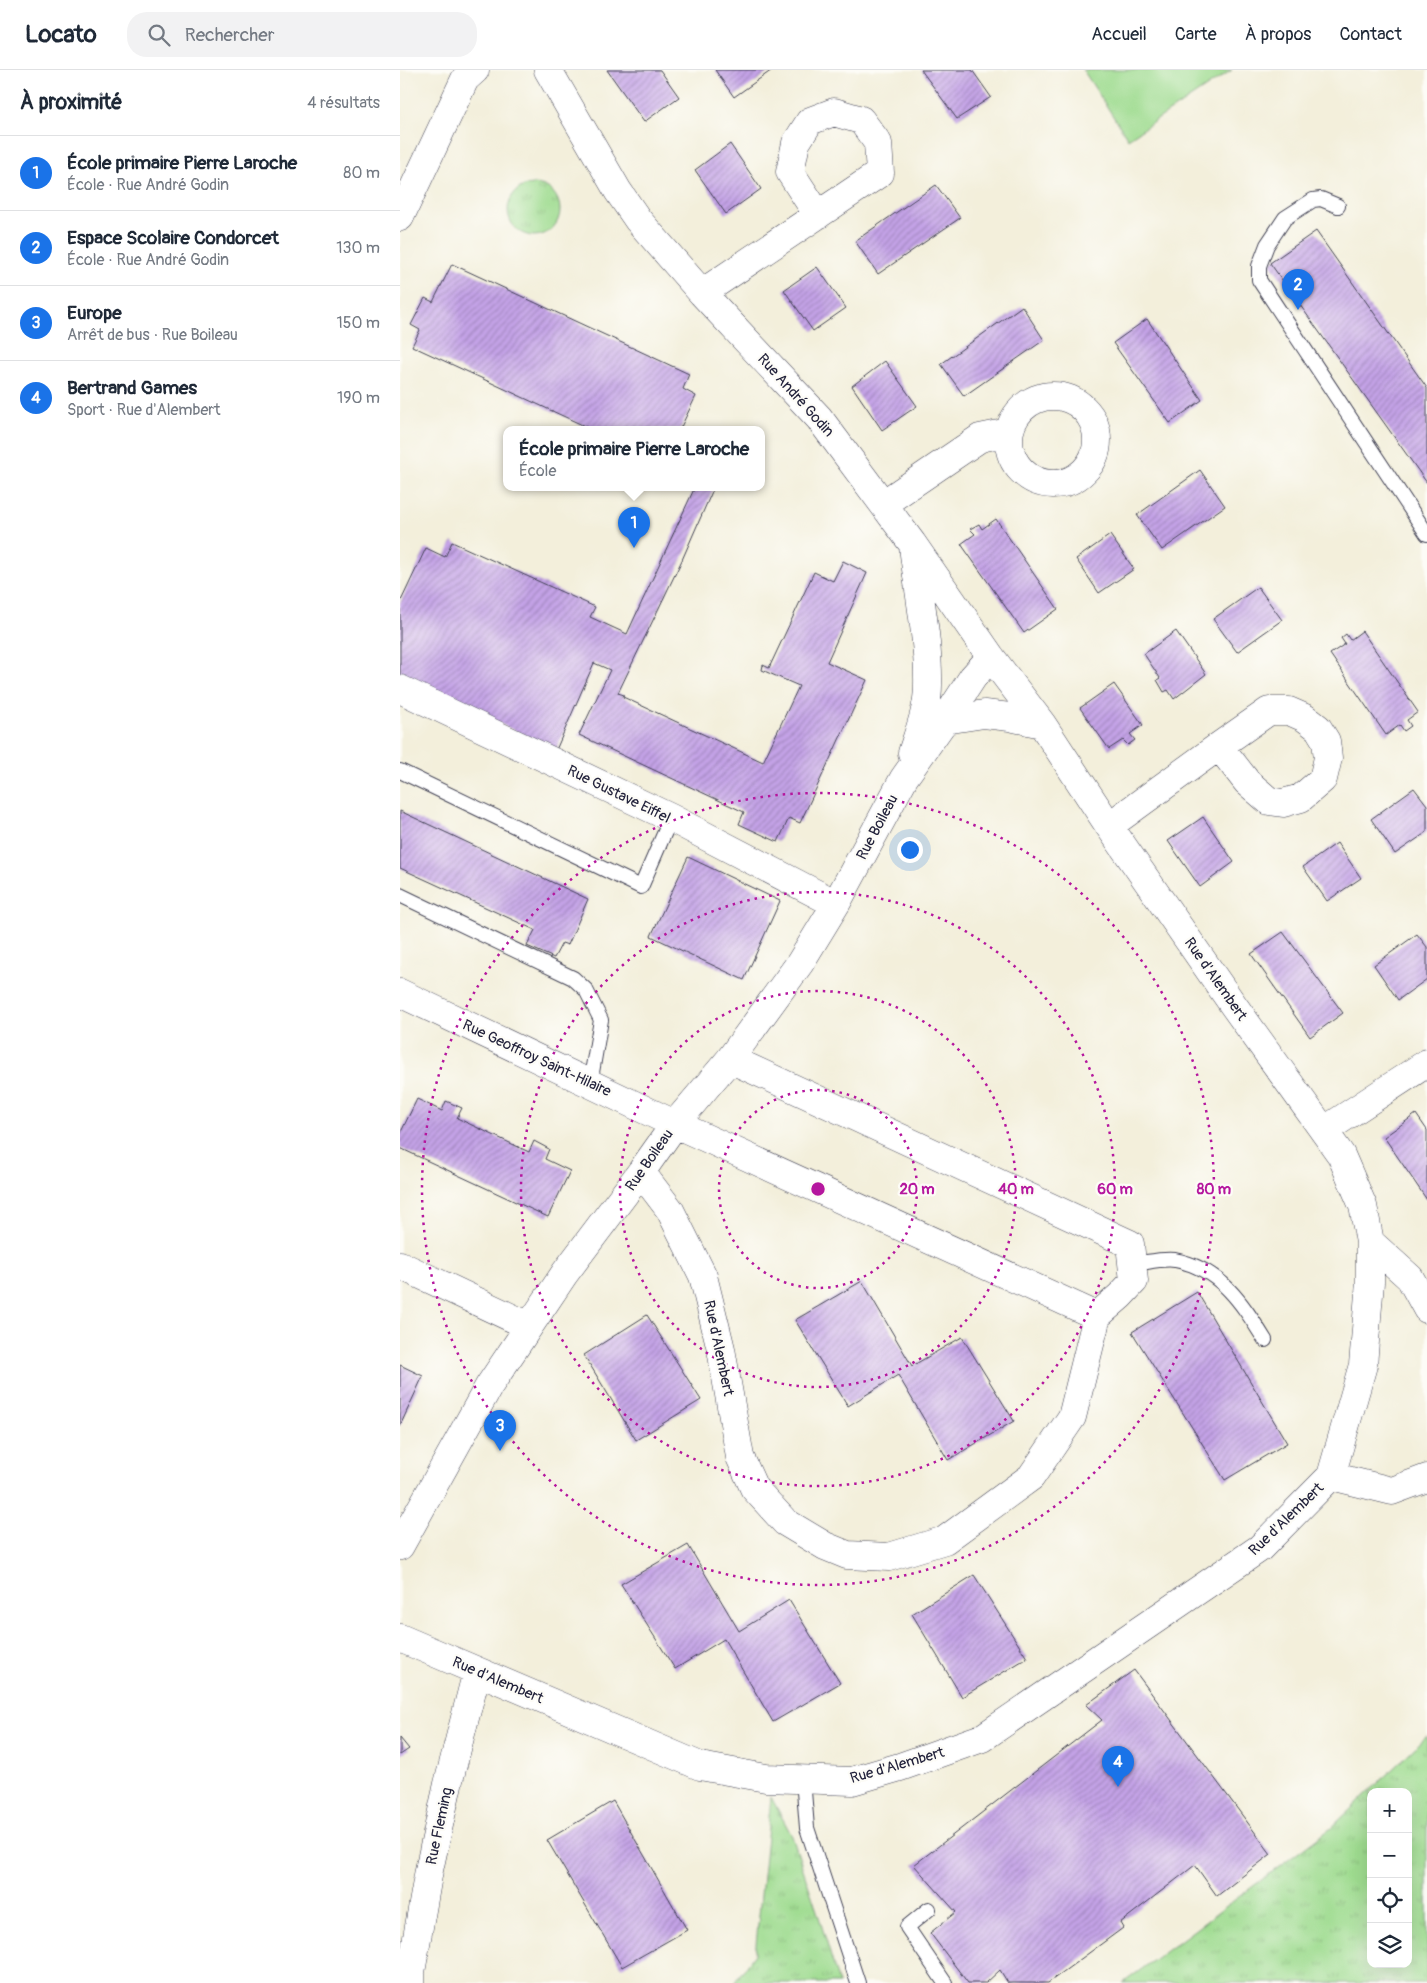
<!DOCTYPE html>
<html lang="fr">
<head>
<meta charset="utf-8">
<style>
  :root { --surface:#fff; --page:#f2f2f3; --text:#1f2937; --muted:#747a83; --line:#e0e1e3; --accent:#1a73e8 }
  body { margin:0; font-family:Pangolin,sans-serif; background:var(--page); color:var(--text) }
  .controls { position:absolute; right:15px; bottom:15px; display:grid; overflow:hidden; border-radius:10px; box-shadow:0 5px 20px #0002 }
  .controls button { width:45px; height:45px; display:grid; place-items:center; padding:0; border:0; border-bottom:1px solid var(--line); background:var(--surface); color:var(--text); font:25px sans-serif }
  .you { position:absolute; left:509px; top:779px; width:18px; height:18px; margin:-12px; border:4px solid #fff; border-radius:50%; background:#1a73e8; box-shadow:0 0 0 8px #1a73e833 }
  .badge { display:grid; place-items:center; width:32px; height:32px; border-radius:50%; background:var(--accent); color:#fff; font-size:16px; font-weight:700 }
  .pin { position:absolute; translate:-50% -41px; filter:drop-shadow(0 1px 2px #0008) }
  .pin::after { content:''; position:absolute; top:26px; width:18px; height:15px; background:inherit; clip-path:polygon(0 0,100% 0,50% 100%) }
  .popup { position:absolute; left:103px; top:356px; width:262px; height:65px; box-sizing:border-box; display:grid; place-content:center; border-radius:10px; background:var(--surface); filter:drop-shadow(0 1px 4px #0005); font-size:16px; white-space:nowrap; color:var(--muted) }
  .popup b { font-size:19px; color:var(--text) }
  .popup::after { content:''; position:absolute; left:50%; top:100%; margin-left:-10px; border:10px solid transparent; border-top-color:var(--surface) }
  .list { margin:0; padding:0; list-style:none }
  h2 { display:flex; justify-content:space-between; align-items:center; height:65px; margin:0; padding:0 20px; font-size:21px }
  h2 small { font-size:16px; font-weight:400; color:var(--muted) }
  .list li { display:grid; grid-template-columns:32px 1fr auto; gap:15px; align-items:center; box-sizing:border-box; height:75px; padding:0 20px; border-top:1px solid var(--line) }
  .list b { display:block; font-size:19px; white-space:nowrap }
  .list p { margin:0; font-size:16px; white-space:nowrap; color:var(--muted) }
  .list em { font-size:16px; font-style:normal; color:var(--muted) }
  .icon { flex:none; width:28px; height:28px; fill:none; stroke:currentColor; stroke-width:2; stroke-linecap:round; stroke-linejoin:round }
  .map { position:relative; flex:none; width:1027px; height:1913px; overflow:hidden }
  header { display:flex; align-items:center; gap:30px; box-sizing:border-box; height:70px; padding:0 25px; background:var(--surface); border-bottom:1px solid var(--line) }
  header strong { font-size:24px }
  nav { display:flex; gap:28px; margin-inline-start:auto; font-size:18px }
  .search { width:350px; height:45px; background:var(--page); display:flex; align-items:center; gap:12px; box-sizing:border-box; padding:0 18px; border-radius:20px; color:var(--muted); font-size:19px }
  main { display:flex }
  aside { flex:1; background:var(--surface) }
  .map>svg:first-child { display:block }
  .park { fill:url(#park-tufts); stroke:#607e65; fill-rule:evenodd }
  .pitch { fill:#9edb8f; stroke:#607e65 }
  .building { fill:url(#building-hatch) }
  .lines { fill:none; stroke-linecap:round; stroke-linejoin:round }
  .lane-casing { stroke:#414153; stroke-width:16 }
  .street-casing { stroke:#414153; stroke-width:29 }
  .lane { stroke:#fff; stroke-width:14 }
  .street { stroke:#fff; stroke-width:28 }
  .ring { fill:none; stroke:#b5179e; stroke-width:2.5; stroke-dasharray:2.5 5 }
  .labels { text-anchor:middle; stroke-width:4.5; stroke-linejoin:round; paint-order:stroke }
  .street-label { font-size:15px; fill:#22223b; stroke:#fdfcf7 }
  .centre { fill:#b5179e; stroke:#fdfcf7; stroke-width:2.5 }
  .ring-label { font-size:15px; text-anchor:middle; font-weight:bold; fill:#b5179e; stroke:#fdfcf7; stroke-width:4.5; stroke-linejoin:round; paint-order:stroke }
</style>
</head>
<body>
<header>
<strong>Locato</strong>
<div class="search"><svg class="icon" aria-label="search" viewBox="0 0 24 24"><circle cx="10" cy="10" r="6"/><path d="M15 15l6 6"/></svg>Rechercher</div>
<nav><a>Accueil</a><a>Carte</a><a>À propos</a><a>Contact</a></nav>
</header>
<main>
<aside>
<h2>À proximité<small>4 résultats</small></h2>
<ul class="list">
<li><span class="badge">1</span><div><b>École primaire Pierre Laroche</b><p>École · Rue André Godin</p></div><em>80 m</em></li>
<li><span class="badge">2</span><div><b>Espace Scolaire Condorcet</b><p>École · Rue André Godin</p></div><em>130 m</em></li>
<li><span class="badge">3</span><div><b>Europe</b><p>Arrêt de bus · Rue Boileau</p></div><em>150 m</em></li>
<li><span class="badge">4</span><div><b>Bertrand Games</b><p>Sport · Rue d'Alembert</p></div><em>190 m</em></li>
</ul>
</aside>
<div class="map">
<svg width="1027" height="1913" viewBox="0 0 1027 1913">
  <defs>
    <pattern id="park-tufts" width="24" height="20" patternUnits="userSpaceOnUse" patternTransform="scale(1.25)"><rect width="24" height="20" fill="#9edb8f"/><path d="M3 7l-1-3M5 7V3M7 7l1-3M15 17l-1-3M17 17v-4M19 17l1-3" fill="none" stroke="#88bc7c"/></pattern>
    <pattern id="building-hatch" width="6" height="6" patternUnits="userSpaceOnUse" patternTransform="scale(1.25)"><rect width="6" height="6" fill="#c4a3e7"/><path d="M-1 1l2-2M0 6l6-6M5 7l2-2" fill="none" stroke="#9f84bc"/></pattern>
  </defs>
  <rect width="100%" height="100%" fill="#fdfcf7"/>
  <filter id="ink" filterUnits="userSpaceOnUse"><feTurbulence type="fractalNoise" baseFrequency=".02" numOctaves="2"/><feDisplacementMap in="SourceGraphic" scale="10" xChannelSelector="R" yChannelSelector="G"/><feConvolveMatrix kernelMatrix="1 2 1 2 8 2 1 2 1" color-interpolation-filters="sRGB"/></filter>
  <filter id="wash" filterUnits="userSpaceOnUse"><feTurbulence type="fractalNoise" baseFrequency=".0096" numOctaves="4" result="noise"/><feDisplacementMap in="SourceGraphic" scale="20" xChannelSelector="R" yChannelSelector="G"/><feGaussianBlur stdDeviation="1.12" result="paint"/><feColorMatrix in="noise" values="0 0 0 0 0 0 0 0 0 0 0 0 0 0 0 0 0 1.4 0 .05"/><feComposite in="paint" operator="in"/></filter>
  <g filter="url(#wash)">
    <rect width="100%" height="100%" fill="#f3efdb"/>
    <path class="park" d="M108 140a26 26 0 1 1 52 0a26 26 0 1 1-52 0Z
      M1027,1666V1913H723L930,1759ZM971,1722H1008V1894H971Z
      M371,1727L392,1766L419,1847L439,1913H334L355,1884Z"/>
    <path class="pitch" d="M683,0H832L728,69Z"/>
    <g id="blocks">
      <path class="building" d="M207,0H260L279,27L244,52Z
        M315,0H372L334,27Z
        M521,0H572L591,27L557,49Z
        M330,74L361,119L326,144L295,100Z
        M536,115L560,148L478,204L455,171Z
        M916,161L1027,318V413L870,193Z
        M52,194L289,304L283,319L296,326L280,359H191L12,276L20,260L11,255L25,228L33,232Z
        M417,197L446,238L413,261L384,220Z
        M622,236L644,270L564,326L541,294Z
        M747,249L802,330L770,353L713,273Z
        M485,291L517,336L482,360L452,316Z
        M800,400L825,436L762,480L737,445Z
        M295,417H314L282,490L218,623L224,625L223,627L363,692L399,616L362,600L363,595L369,598L414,502L433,511L443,491L467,503L427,592L467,610L400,753L389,748L378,772L339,754L344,742L179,665L210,600L194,593L156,680L0,607V533L26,478L45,487L52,472L195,537L190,547L227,564Z
        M596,449L658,539L624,563L561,474L575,464L570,459L579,454L582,459Z
        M710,465L734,499L699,523L676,489Z
        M858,517L882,550L837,582L813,549Z
        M776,561L806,604L774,629L768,620L764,622L757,610L760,608L744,584Z
        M962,561L1018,642L1007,650L1011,656L1004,661L1000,655L986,665L930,584L945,574L941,568L946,564L950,570Z
        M714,614L743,655L730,664L735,670L728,675L723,670L709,679L680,638Z
        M1014,718L1027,735V762L995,784L971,749Z
        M0,741L188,829L168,875L162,873L154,888L127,876L135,860L0,798Z
        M803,747L834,792L800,817L768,771Z
        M937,773L961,808L927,831L903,797Z
        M288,787L380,831L344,910L251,866Z
        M883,862L943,943L910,967L851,884Z
        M1017,864L1027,877V909L998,930L974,895Z
        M17,1029L42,1041L46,1031L62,1038L57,1048L129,1082L134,1071L149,1079L145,1089L170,1101L148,1147L0,1078V1064Z
        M1016,1044L1027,1060V1130L984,1067Z
        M462,1211L512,1296L562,1267L614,1351L548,1390L498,1305L448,1336L395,1250Z
        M797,1222L887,1373L825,1410L732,1262Z
        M247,1245L301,1330L236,1370L184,1285Z
        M0,1295L23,1306L0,1356Z
        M288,1475L339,1561L389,1530L440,1613L373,1652L324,1569L275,1599L221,1514Z
        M574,1505L627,1588L562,1627L512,1544Z
        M734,1600L871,1784L817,1826L795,1795L720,1853L723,1858L648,1913H608L600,1900L586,1913H568L530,1863L556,1842L514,1795L702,1650L686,1635Z
        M0,1668L9,1679L0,1685Z
        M213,1731L287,1860L222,1897L147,1770Z"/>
    </g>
  </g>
  <g filter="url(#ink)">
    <use href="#blocks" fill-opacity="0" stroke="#414153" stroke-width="1"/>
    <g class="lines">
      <g class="lane-casing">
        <path id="lane" d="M938,136L921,129L913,130L885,148L867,175L859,196V210L1027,464
          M0,701L241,817L271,748
          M0,825L173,908L186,920L201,950L190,1014
          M732,1194C745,1193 762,1188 775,1190C821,1199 842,1233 865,1270
          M403,1709L407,1758L458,1913
          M529,1839L507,1857L545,1913"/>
      </g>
      <g class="street-casing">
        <path id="street" d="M0,147L65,9L75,0
          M302,223L480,103L478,73L461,50L434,42L410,51L396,73L390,102L418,145
          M609 370a44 44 0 1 1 88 0a44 44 0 1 1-88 0Z
          M483,434L580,368L609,362
          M0,619L271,748L436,834
          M545,650L584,644L610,647L642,654
          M512,683C519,661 528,639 528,615C529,572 518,519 513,476
          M709,756L819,676L869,641H889L905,648L918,658L926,671L928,688L923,709L901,728L883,733L869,731L847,712L819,676
          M0,923L262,1048L697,1246
          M925,1060L1027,993
          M241,1102L270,1140L303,1206L321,1279L340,1387L354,1418L385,1452L425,1476L447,1485L489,1487L545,1470L631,1407L672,1347L697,1246L720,1226L734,1211L730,1174L330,989
          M970,1172L1010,1208L1027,1239
          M0,1195L129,1256
          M931,1406L992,1421L1027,1408
          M0,1476L89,1316L165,1203L241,1102L275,1054L330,989L400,893L436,834L504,708L545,650L573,607L591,587
          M0,1568L300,1696L366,1708L452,1711L500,1697L582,1668L860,1478L931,1406L963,1295L970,1212V1172L963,1136L941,1085L834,936L709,756L642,654L591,587L512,473L419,348L302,223L238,150L218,121L148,0
          M11,1913V1902L29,1800L48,1714L77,1601"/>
      </g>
      <use href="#lane" class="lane"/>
      <use href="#street" class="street"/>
    </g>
  </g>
  <g class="ring">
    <circle cx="418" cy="1119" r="99"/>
    <circle cx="418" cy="1119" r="198"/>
    <circle cx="418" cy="1119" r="297"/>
    <circle cx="418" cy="1119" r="396"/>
  </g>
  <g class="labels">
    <g class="street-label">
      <text transform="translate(396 325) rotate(48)" y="5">Rue André Godin</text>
      <text transform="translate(219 724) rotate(26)" y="5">Rue Gustave Eiffel</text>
      <text transform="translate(477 757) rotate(-62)" y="5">Rue Boileau</text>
      <text transform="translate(816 909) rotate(55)" y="5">Rue d'Alembert</text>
      <text transform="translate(137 988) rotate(25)" y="5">Rue Geoffroy Saint-Hilaire</text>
      <text transform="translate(249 1090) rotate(-55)" y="5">Rue Boileau</text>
      <text transform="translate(319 1278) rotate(78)" y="5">Rue d'Alembert</text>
      <text transform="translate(886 1449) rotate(-44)" y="5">Rue d'Alembert</text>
      <text transform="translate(98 1610) rotate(23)" y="5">Rue d'Alembert</text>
      <text transform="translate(497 1695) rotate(-16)" y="5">Rue d'Alembert</text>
      <text transform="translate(39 1756) rotate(-78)" y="5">Rue Fleming</text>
    </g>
  </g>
  <circle cx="418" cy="1119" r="8" class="centre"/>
  <g class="ring-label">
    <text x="517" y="1124">20 m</text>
    <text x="616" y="1124">40 m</text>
    <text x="715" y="1124">60 m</text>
    <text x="814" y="1124">80 m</text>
  </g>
</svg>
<div class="controls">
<button>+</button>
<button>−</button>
<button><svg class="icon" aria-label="locate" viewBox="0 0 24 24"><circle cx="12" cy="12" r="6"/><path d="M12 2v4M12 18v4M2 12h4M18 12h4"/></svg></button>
<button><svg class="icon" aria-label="layers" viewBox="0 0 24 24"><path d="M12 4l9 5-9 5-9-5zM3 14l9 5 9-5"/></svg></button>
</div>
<div class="you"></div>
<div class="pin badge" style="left:234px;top:478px">1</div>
<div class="popup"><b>École primaire Pierre Laroche</b>École</div>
<div class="pin badge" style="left:898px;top:240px">2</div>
<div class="pin badge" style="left:100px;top:1381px">3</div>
<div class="pin badge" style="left:718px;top:1717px">4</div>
</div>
</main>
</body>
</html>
